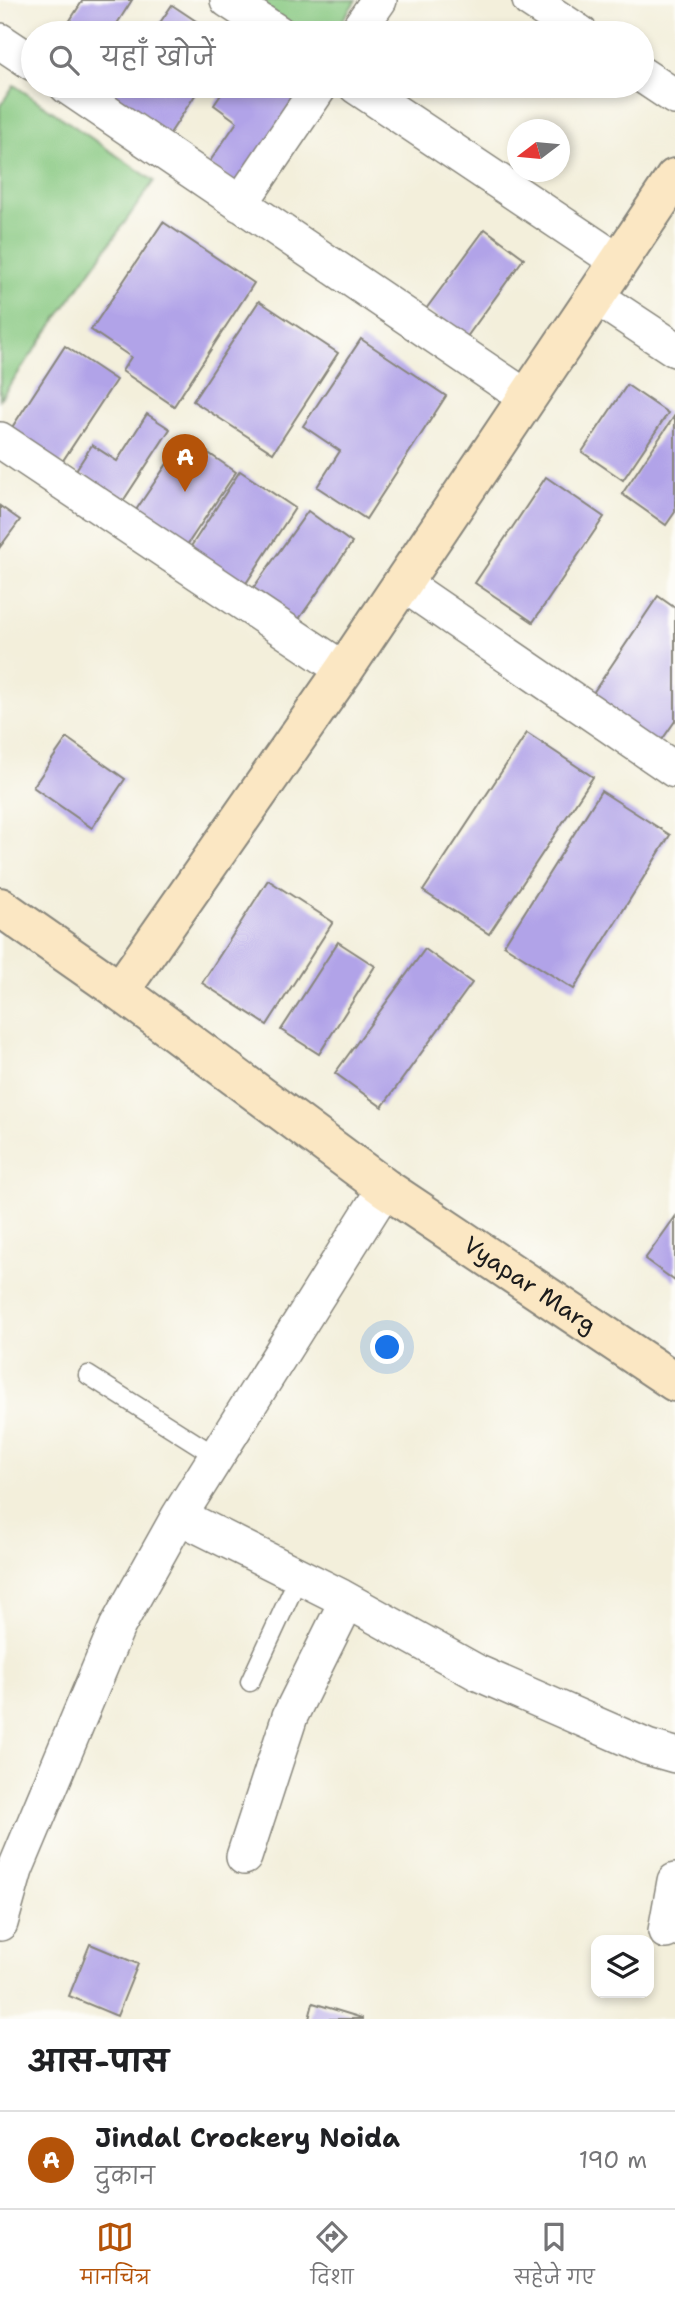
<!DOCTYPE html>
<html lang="hi">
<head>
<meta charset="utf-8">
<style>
  :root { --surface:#fff; --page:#f2f2f2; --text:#202124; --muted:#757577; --line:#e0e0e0; --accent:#b45309 }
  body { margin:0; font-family:"Shantell Sans","Playpen Sans Deva",sans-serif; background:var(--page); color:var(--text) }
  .controls { position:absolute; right:21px; bottom:21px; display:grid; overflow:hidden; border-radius:14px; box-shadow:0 4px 10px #0003 }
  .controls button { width:63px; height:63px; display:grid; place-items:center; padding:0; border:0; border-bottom:2px solid var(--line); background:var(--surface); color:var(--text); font:35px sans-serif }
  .compass { position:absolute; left:507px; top:119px; width:63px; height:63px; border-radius:50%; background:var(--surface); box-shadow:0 4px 10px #0003; rotate:254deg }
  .you { position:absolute; left:388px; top:1348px; width:24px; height:24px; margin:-18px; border:5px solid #fff; border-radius:50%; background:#1a73e8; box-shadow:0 0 0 10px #1a73e833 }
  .badge { display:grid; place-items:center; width:46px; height:46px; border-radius:50%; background:var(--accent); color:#fff; font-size:23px; font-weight:700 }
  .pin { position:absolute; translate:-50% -58px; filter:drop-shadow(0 2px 4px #0008) }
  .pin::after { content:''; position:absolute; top:37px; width:24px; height:21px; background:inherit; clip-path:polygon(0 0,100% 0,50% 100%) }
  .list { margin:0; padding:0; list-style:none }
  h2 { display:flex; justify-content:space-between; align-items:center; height:91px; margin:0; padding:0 28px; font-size:30px }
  h2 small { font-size:23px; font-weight:400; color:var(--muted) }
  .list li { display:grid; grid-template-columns:46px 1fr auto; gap:21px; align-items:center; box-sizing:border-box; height:98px; padding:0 28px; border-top:2px solid var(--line) }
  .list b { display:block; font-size:26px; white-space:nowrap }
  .list p { margin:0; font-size:23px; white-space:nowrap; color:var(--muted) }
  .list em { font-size:23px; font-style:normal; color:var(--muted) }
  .icon { flex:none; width:38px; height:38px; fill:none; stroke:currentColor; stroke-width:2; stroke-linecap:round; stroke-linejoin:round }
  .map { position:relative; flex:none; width:675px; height:2019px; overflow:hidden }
  .search { position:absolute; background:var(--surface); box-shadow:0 4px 10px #0003; left:21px; right:21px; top:21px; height:77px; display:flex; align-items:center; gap:18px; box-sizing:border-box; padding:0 24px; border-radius:38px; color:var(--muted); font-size:26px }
  .sheet { height:189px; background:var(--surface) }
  nav { display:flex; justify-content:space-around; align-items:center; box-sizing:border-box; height:98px; border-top:2px solid var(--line); background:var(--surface); font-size:19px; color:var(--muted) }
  nav a { display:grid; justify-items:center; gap:4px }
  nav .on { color:var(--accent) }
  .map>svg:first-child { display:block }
  .green { fill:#86c880; stroke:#51724e; stroke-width:2 }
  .building { fill:#b1a3e8 }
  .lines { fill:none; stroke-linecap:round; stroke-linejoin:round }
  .lane-casing { stroke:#88867c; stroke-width:21 }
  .street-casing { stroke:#88867c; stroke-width:38 }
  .secondary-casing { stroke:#88867c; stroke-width:42 }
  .lane { stroke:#fff; stroke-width:18 }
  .street { stroke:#fff; stroke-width:35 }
  .secondary { stroke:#fbe7c3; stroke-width:38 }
  .labels { text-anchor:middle; stroke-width:5; stroke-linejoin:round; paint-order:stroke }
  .street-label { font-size:24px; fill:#1c1c1c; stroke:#fdfcf7 }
</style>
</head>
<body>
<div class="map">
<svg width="675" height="2019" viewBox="0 0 675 2019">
  <rect width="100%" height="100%" fill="#fdfcf7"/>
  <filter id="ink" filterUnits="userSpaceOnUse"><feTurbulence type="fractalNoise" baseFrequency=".0143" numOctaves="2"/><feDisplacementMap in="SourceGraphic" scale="14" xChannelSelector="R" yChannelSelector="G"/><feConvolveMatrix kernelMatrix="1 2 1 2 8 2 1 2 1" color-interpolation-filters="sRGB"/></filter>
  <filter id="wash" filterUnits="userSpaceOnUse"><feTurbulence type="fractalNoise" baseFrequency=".00686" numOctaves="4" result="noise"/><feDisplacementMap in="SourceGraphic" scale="28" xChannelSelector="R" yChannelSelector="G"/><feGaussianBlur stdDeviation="1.57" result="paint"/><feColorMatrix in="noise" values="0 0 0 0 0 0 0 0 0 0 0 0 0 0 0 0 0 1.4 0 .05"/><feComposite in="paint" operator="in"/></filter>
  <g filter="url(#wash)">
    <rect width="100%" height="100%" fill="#f3efdb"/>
    <path class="green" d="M254,0H356L334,33H303Z
      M14,85L154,181L0,399V106Z"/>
    <g id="blocks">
      <path class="building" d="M83,0H132L111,33H62Z
        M172,5L214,33H153Z
        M118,86H201L163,144L105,105Z
        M227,86H291L306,96L243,189L208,164L237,122L214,105Z
        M163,222L254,283L174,406L122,371L131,357L91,330Z
        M485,229L524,258L466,338L426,309Z
        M259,301L338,353L273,453L193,401Z
        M361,339L446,396L366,519L317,487L340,451L303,426Z
        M65,346L116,380L60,465L9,432Z
        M627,385L668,413L623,480L582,452Z
        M147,414L170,429L123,501L76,470L92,445L117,461Z
        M675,415V512L666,525L622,494Z
        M185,437L236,472L185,548L134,513Z
        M240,471L295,508L243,588L188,551Z
        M546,477L604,517L533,622L475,583Z
        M0,506L20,520L0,547Z
        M308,511L352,543L294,626L249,594Z
        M658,596L675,608V721L657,747L589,699Z
        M527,733L593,777L489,934L423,891Z
        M67,738L125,779L92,828L33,787Z
        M601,791L670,835L574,989L504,945Z
        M268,880L333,922L267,1025L202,983Z
        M338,942L375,966L319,1054L281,1030Z
        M425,949L472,983L382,1107L335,1073Z
        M675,1217V1281L645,1259Z
        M90,1944L138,1964L117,2016L69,1996Z
        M313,2003L362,2018V2019H309Z"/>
    </g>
  </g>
  <g filter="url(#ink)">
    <use href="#blocks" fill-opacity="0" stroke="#88867c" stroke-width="2"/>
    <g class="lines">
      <g class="lane-casing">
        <path id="lane" d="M88,1375L216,1456
          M250,1682L299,1576"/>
      </g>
      <g class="street-casing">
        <path id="street" d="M228,0L278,33
          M530,0L580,33
          M356,33L379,0
          M0,41L33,63
          M642,75L675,97
          M67,86L527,398
          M356,86L619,262
          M240,204L320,86
          M595,296L675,349
          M0,440L344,670
          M402,583L675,770
          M179,1516L341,1597L478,1673L647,1747L675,1755
          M244,1857L290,1716L347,1601
          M0,1923L15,1870L117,1627L179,1516L385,1188
          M666,1931L675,1881"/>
      </g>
      <g class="secondary-casing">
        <g id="secondary">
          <path id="s1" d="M0,907L120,991L385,1188L675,1382"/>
          <path d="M120,991L344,670L675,178"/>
        </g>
      </g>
      <use href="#lane" class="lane"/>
      <use href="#street" class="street"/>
      <use href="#secondary" class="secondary"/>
    </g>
  </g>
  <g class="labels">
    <g class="street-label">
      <text dy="8" stroke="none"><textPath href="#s1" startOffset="651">Vyapar Marg</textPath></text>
    </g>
  </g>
</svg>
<div class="controls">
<button><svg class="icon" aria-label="layers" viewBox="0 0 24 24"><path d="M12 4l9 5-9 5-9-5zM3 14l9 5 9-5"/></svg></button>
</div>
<svg class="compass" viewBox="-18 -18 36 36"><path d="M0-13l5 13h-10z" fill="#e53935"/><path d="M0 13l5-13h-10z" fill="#757577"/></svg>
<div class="you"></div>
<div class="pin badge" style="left:185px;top:492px">A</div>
<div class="search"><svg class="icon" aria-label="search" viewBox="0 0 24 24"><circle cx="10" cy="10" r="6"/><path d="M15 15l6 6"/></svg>यहाँ खोजें</div>
</div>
<section class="sheet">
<h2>आस-पास<small></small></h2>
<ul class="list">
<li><span class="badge">A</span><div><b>Jindal Crockery Noida</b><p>दुकान</p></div><em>190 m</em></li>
</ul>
</section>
<nav>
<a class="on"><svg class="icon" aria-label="map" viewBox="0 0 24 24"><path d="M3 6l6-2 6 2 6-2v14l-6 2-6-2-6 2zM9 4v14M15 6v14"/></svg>मानचित्र</a>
<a><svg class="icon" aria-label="directions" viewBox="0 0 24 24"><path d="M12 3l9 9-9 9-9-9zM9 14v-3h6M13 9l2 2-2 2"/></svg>दिशा</a>
<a><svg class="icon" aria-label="saved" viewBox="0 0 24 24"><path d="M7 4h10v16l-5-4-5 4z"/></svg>सहेजे गए</a>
</nav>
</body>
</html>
